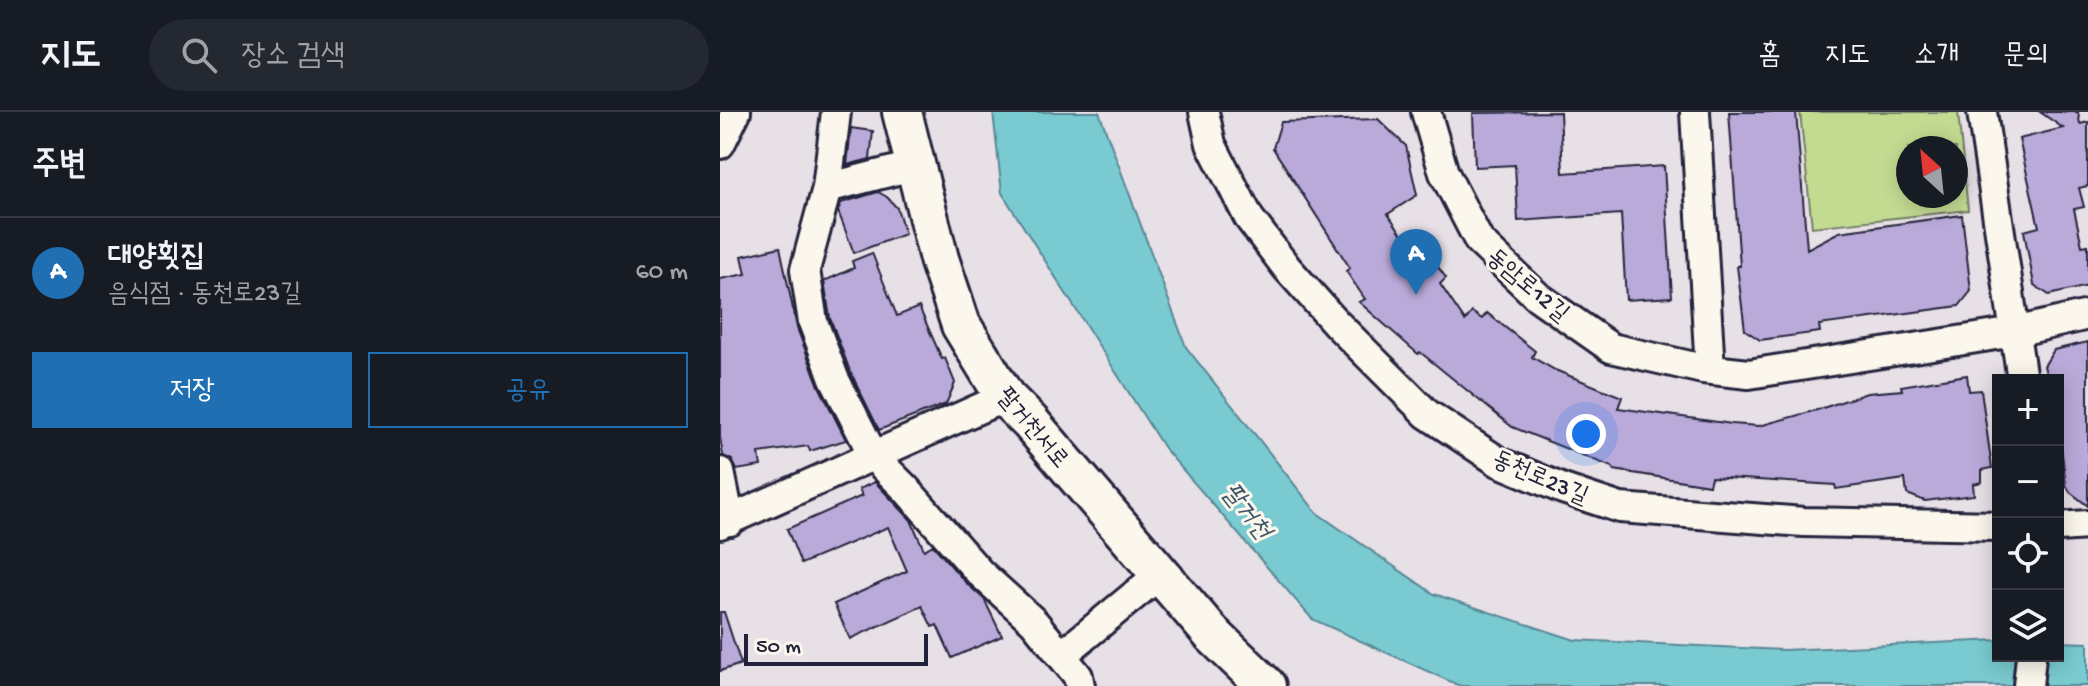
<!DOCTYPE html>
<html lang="ko">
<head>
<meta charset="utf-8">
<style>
  :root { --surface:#171b24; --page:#242831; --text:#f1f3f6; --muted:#9ea1a6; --line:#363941; --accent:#1f6fb2 }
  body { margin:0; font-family:"Gochi Hand","Poor Story",sans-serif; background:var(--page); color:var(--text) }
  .controls { position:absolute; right:24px; bottom:24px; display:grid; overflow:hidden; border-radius:0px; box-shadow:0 4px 20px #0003 }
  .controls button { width:72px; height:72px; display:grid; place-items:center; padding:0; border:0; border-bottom:2px solid var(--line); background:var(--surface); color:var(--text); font:40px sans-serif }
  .compass { position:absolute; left:1176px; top:24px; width:72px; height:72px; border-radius:50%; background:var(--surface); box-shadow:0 4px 20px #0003; rotate:333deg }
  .scale { position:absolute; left:24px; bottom:20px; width:184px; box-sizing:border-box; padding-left:8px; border:4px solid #22223b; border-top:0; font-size:22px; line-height:28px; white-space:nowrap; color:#22223b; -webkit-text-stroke:6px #fbf7ec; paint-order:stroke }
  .you { position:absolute; left:866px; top:322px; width:28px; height:28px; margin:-20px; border:6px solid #fff; border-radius:50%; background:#1a73e8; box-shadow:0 0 0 12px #1a73e833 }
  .badge { display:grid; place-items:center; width:52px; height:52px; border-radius:50%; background:var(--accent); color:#fff; font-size:26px; font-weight:700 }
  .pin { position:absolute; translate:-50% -66px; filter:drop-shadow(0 2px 4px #0008) }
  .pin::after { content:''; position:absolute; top:42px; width:28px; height:24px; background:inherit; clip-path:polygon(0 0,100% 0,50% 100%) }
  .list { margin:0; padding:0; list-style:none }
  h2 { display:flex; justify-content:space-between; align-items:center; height:104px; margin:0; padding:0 32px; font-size:34px }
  h2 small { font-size:26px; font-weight:400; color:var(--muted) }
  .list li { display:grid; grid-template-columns:52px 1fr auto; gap:24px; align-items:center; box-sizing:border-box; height:112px; padding:0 32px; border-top:2px solid var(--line) }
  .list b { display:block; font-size:30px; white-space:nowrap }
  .list p { margin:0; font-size:26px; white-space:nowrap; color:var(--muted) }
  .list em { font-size:26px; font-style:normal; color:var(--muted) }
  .actions { display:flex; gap:16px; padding:24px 32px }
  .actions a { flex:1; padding:18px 0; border:2px solid var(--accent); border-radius:0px; text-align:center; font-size:28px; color:var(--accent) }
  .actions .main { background:var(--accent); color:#fff }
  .icon { flex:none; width:44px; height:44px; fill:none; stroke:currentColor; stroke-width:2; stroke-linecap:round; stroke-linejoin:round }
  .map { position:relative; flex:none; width:1368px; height:574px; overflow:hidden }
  header { display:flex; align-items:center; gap:48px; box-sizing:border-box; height:112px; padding:0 40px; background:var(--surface); border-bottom:2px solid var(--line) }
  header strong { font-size:38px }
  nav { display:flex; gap:44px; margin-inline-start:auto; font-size:28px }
  .search { width:560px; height:72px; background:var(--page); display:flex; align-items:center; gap:20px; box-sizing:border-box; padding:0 28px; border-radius:44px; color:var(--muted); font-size:30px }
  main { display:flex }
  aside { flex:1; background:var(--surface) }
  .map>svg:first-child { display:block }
  .green { fill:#c3db91; stroke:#727e66; stroke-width:2; fill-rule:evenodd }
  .water { fill:#7acbd1; stroke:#578795; stroke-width:2 }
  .building { fill:#baaada; stroke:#22223b; stroke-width:2 }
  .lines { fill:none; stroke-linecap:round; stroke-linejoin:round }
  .street-casing { stroke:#22223b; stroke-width:34 }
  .secondary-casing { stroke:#22223b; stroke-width:44 }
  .street { stroke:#fbf7ec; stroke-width:28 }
  .secondary { stroke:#fbf7ec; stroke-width:38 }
  .labels { text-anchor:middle; stroke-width:6; stroke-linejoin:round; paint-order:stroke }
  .street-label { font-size:24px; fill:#22223b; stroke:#fbf7ec }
  .water-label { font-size:26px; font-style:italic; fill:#3c5568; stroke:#fbf7ec }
</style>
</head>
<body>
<header>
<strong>지도</strong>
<div class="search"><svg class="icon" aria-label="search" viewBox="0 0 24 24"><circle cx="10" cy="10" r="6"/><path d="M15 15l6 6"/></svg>장소 검색</div>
<nav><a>홈</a><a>지도</a><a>소개</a><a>문의</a></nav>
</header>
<main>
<aside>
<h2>주변<small></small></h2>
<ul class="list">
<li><span class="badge">A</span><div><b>대양횟집</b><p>음식점 · 동천로23길</p></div><em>60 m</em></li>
</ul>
<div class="actions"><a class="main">저장</a><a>공유</a></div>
</aside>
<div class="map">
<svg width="1368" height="574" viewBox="0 0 1368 574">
  <rect width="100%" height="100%" fill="#e8e0e7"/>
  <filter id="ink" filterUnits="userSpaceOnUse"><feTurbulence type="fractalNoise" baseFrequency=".0125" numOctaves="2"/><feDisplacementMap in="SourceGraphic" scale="16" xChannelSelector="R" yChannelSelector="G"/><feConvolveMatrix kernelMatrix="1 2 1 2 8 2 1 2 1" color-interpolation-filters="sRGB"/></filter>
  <g filter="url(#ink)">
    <path class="green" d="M1080,0H1238L1248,98L1092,115ZM1188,36H1236V84H1188Z"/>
    <path class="water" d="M273,0H379L466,235L597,401L714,482L855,528L1063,538L1278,528V544H1338V530L1368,531V574H740L592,507L444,336L282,81Z"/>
    <path class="building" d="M840,0L843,61L944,54L952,185L906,188L901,102L798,109L795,53L755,55L753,1Z
      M1009,0H1076L1087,137L1119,120L1242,103L1251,179L1239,194L1099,213L1100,220L1040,228L1025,218L1017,154H1020Z
      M1320,0H1358L1360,12L1368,10V74L1359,76L1364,95L1354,97L1362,134L1368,133V174L1329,183L1314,173L1304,119L1319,115L1299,27L1343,16Z
      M658,7L686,34L697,83L668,102L693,138L703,134L726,166L720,172L745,209L752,200L762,207L767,201L815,239L812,245L835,258L902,285L898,296L1012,312L1039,314L1097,298L1147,281L1182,278L1181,274L1247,263L1249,279L1261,278L1272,356L1262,358V370L1253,372L1254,383L1205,389L1187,382L1185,367L1116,377L1115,373L991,365L989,373L894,358L892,355L792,315L700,240L698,242L639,190L645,187L626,159L630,156L553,36L561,10Z
      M131,16L153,19L150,47L127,53Z
      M158,80L167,85L177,96L185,122L134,141L118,99L121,91Z
      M60,135L77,216L99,274L126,328L90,339L88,334L39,341L41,354L17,358L12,348L3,344L0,325V167L26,162L22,144Z
      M152,141L177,204L199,195L222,247L225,246L235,271L226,292L159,318L130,259L110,206L104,169L134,156L132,149Z
      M1368,230V394L1350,380L1346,373L1338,311V268H1328L1324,254L1334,238Z
      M155,370L191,408L204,438L213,433L246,471L264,487L282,524L232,546L217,513L212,515L202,494L130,527L114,492L187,459L168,415L81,452L67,417L142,384L139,377Z
      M0,500H4L21,552L0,559Z"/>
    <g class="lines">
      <g class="street-casing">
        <path id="street" d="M116,0L107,76L85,158L93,210L114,266L154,345L186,377L259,460L314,510L358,564L360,574
          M484,0L491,32L529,106L567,156L616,211L707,302L779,350L843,377L900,396L1084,410L1278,414
          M706,0L724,61L759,129L817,184L891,236L983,257L1029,262L1295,220L1368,203
          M975,0L990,258
          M1262,0L1302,268
          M0,32L16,0
          M107,76L196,53
          M0,360L10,409
          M0,412L285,285
          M1338,415L1368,413
          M342,543L440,462
          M1308,574L1311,544"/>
      </g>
      <g class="secondary-casing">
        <path id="secondary" d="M182,0L219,147L241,213L285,285L310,310L491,521L546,574"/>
      </g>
      <use href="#street" class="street"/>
      <use href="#secondary" class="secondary"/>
    </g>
  </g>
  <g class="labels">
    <g class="street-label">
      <text transform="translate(809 172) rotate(40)" y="8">동암로12길</text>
      <text transform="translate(314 315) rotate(50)" y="8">팔거천서로</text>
      <text transform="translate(821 364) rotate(23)" y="8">동천로23길</text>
    </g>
    <g class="water-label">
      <text transform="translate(528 398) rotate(52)" y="9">팔거천</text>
    </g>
  </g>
</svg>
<div class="controls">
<button>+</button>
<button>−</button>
<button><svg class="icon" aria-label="locate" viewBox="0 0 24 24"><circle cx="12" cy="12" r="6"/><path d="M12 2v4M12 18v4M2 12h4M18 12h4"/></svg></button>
<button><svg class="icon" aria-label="layers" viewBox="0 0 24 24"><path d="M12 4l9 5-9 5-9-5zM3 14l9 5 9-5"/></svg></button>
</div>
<svg class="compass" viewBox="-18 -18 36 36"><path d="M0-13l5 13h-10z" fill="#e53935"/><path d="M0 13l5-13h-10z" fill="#9ea1a6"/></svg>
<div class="scale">50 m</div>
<div class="you"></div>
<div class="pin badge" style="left:696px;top:183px">A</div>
</div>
</main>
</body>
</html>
